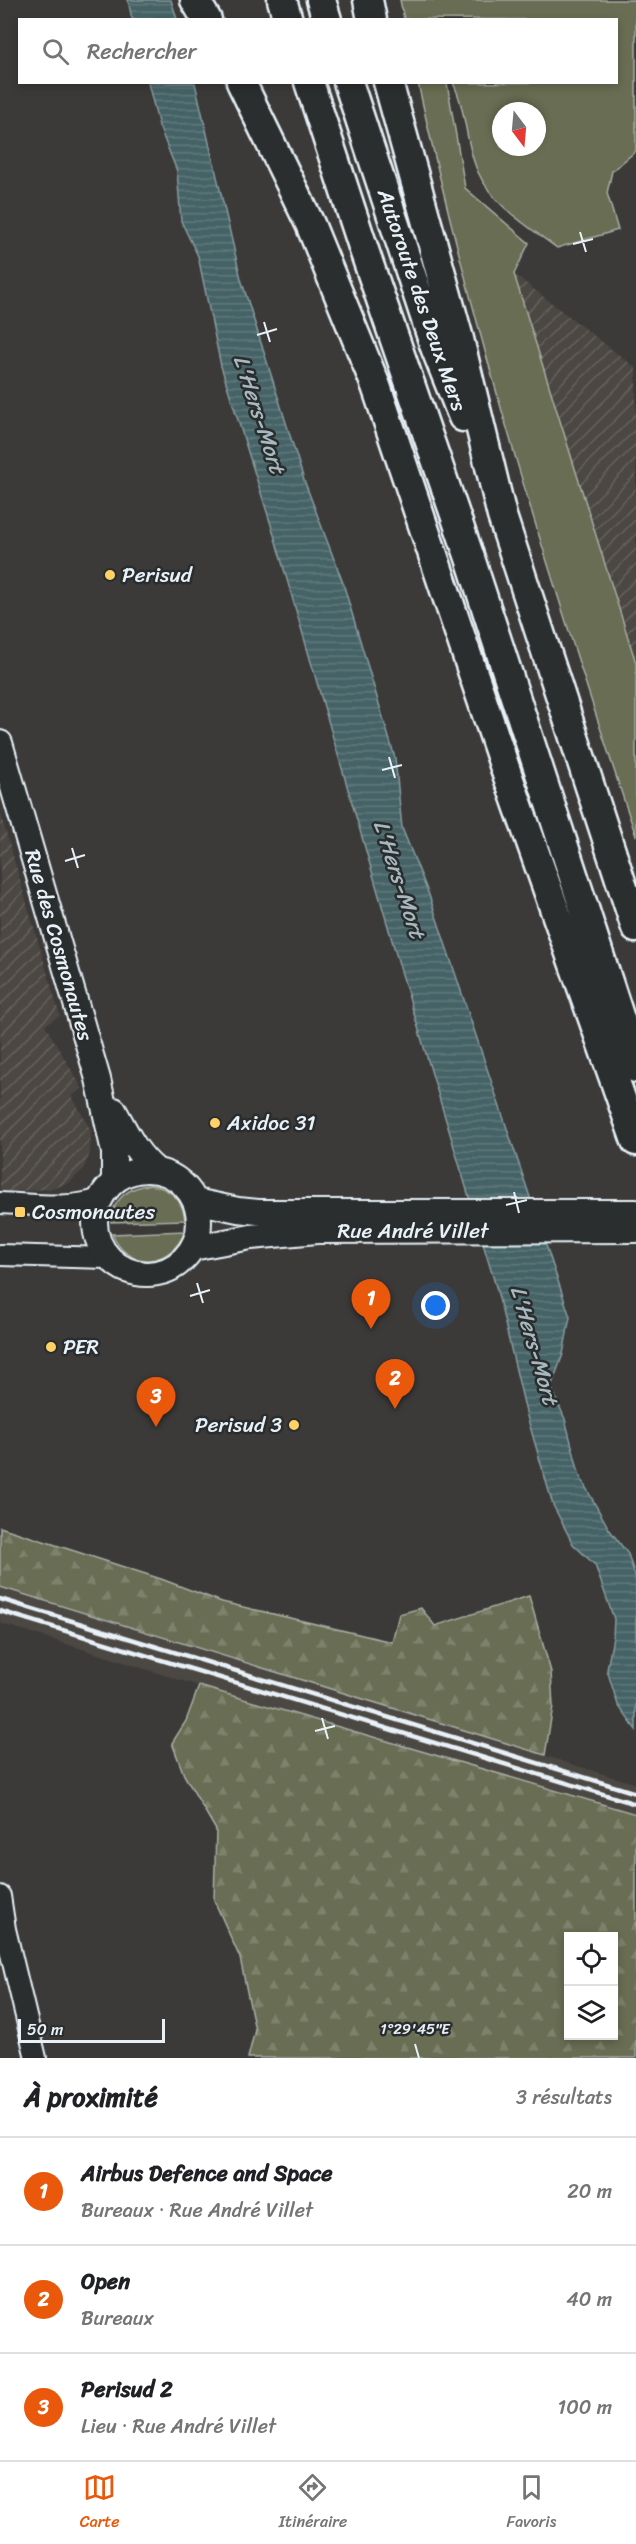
<!DOCTYPE html>
<html lang="fr">
<head>
<meta charset="utf-8">
<style>
  :root { --surface:#fff; --page:#f2f2f2; --text:#202124; --muted:#757577; --line:#e0e0e0; --accent:#ea580c }
  body { margin:0; font-family:Sriracha,sans-serif; background:var(--page); color:var(--text) }
  .controls { position:absolute; right:18px; bottom:18px; display:grid; overflow:hidden; border-radius:0px; box-shadow:0 3px 9px #0003 }
  .controls button { width:54px; height:54px; display:grid; place-items:center; padding:0; border:0; border-bottom:2px solid var(--line); background:var(--surface); color:var(--text); font:30px sans-serif }
  .compass { position:absolute; left:492px; top:102px; width:54px; height:54px; border-radius:50%; background:var(--surface); box-shadow:0 3px 9px #0003; rotate:164deg }
  .scale { position:absolute; left:18px; bottom:15px; width:147px; box-sizing:border-box; padding-left:6px; border:3px solid #e8f1f8; border-top:0; font-size:16px; line-height:21px; white-space:nowrap; color:#e8f1f8; -webkit-text-stroke:4px #2a2d2e; paint-order:stroke }
  .you { position:absolute; left:436px; top:1306px; width:21px; height:21px; margin:-15px; border:4px solid #fff; border-radius:50%; background:#1a73e8; box-shadow:0 0 0 9px #1a73e833 }
  .badge { display:grid; place-items:center; width:39px; height:39px; border-radius:50%; background:var(--accent); color:#fff; font-size:20px; font-weight:700 }
  .pin { position:absolute; translate:-50% -50px; filter:drop-shadow(0 2px 3px #0008) }
  .pin::after { content:''; position:absolute; top:32px; width:21px; height:18px; background:inherit; clip-path:polygon(0 0,100% 0,50% 100%) }
  .list { margin:0; padding:0; list-style:none }
  h2 { display:flex; justify-content:space-between; align-items:center; height:78px; margin:0; padding:0 24px; font-size:26px }
  h2 small { font-size:20px; font-weight:400; color:var(--muted) }
  .list li { display:grid; grid-template-columns:39px 1fr auto; gap:18px; align-items:center; box-sizing:border-box; height:108px; padding:0 24px; border-top:2px solid var(--line) }
  .list b { display:block; font-size:22px; white-space:nowrap }
  .list p { margin:0; font-size:20px; white-space:nowrap; color:var(--muted) }
  .list em { font-size:20px; font-style:normal; color:var(--muted) }
  .icon { flex:none; width:33px; height:33px; fill:none; stroke:currentColor; stroke-width:2; stroke-linecap:round; stroke-linejoin:round }
  .map { position:relative; flex:none; width:636px; height:2058px; overflow:hidden }
  .search { position:absolute; background:var(--surface); box-shadow:0 3px 9px #0003; left:18px; right:18px; top:18px; height:66px; display:flex; align-items:center; gap:15px; box-sizing:border-box; padding:0 21px; border-radius:0px; color:var(--muted); font-size:22px }
  .sheet { height:402px; background:var(--surface) }
  nav { display:flex; justify-content:space-around; align-items:center; box-sizing:border-box; height:84px; border-top:2px solid var(--line); background:var(--surface); font-size:16px; color:var(--muted) }
  nav a { display:grid; justify-items:center; gap:3px }
  nav .on { color:var(--accent) }
  .map>svg:first-child { display:block }
  .built { fill:#4c4643 }
  .industrial { fill:url(#industrial-furrows) }
  .grass { fill:#686d53; stroke:#a8afa6; stroke-width:1.5; fill-rule:evenodd }
  .forest { fill:url(#forest-firs); stroke:#a8afa6; stroke-width:1.5; fill-rule:evenodd }
  .water { fill:url(#water-rules); stroke:#869ca0; stroke-width:1.5 }
  .lines { fill:none; stroke-linecap:round; stroke-linejoin:round }
  .minor-casing { stroke:#e8f1f8; stroke-width:24 }
  .major-casing { stroke:#e8f1f8; stroke-width:28 }
  .highway-casing { stroke:#e8f1f8; stroke-width:33 }
  .minor { stroke:#2a2d2e; stroke-width:20 }
  .major { stroke:#2a2d2e; stroke-width:24 }
  .highway { stroke:#2a2d2e; stroke-width:28 }
  .rail { stroke:#e8f1f8; stroke-width:4.5 }
  .ticks { fill:none; stroke:#e8f1f8; stroke-width:2 }
  .poi-dot { fill:#ffd166; stroke:#2a2d2e; stroke-width:2 }
  .labels { text-anchor:middle; stroke-width:5; stroke-linejoin:round; paint-order:stroke }
  .street-label { font-size:21px; fill:#e8f1f8; stroke:#2a2d2e }
  .poi-label { font-size:21px; fill:#e8f1f8; stroke:#2a2d2e; text-anchor:start }
  .water-label { font-size:22px; font-style:italic; fill:#a7b8be; stroke:#2a2d2e }
  .ticks-label { font-size:15px; text-anchor:middle; fill:#e8f1f8; stroke:#2a2d2e; stroke-width:5; stroke-linejoin:round; paint-order:stroke }
</style>
</head>
<body>
<div class="map">
<svg width="636" height="2058" viewBox="0 0 636 2058">
  <defs>
    <pattern id="industrial-furrows" width="10" height="10" patternUnits="userSpaceOnUse" patternTransform="scale(1.5)"><rect width="10" height="10" fill="#4c4643"/><path d="M-1 1l2-2M0 10L10 0M9 11l2-2" fill="none" stroke="#66615f"/></pattern>
    <pattern id="forest-firs" width="22" height="20" patternUnits="userSpaceOnUse" patternTransform="scale(1.5)"><rect width="22" height="20" fill="#686d53"/><path d="M5 1l3.5 6h-7zM16 11l3.5 6h-7z" fill="#7e826c"/></pattern>
    <pattern id="water-rules" width="6" height="5" patternUnits="userSpaceOnUse" patternTransform="scale(1.5)"><rect width="6" height="5" fill="#456366"/><path d="M0 2.5h6" fill="none" stroke="#607a7d"/></pattern>
  </defs>
  <rect width="100%" height="100%" fill="#3c3a38"/>
  <filter id="ink" filterUnits="userSpaceOnUse"><feTurbulence type="fractalNoise" baseFrequency=".0167" numOctaves="2"/><feDisplacementMap in="SourceGraphic" scale="12" xChannelSelector="R" yChannelSelector="G"/><feConvolveMatrix kernelMatrix="1 2 1 2 8 2 1 2 1" color-interpolation-filters="sRGB"/></filter>
  <g filter="url(#ink)">
    <path class="built" d="M0,1587L636,1784V1814L199,1686L0,1623Z"/>
    <path class="industrial" d="M514,274L636,368V663Z
      M0,812L60,1016L45,1025L82,1088L72,1096L91,1131L90,1153L83,1170L70,1182L53,1189L0,1192Z"/>
    <path class="grass" d="M400,0H636V151L612,171L607,193L618,230L557,248C528,226 493,206 478,172C465,144 467,111 453,83L616,82V20L404,19ZM501,111H537V147H501Z
      M418,83H447L465,188L529,243L514,274L636,663V836C553,588 474,338 418,83Z
      M149,1185C169,1187 183,1199 185,1220L111,1222C112,1200 128,1187 149,1185Z
      M185,1231C171,1268 127,1270 112,1234Z"/>
    <path class="forest" d="M0,1527L161,1579L222,1602L392,1642L399,1614L421,1608L435,1626L529,1596L551,1672L553,1706L545,1755L0,1587Z
      M199,1686L636,1814V2058H248L255,2030L240,1958L214,1900L216,1830L184,1775L172,1743L186,1721ZM568,1936H614V2036H568Z"/>
    <path class="water" d="M128,0H171L177,19H132Z
      M148,83H195L241,279L304,480L343,583L395,758L402,828L429,895L570,1317L563,1354L551,1387L565,1419L580,1477L609,1529L628,1554L636,1579V1730L618,1705L607,1670L613,1637L614,1619L595,1565L573,1544L553,1505L527,1416L497,1290L396,954L272,528L221,366L198,256L181,221L177,171L159,126Z"/>
    <g class="lines">
      <g class="minor-casing">
        <path id="minor" d="M0,1203C32,1204 69,1210 100,1199
          M0,1255L108,1258
          M0,1896L5,1929L36,2058"/>
      </g>
      <g class="major-casing">
        <path id="major" d="M0,743L98,1079L114,1152V1181
          M114,1110C126,1132 136,1154 156,1170
          M95 1222a52 52 0 1 1 104 0a52 52 0 1 1-104 0Z
          M195,1201L238,1210L258,1212H636
          M192,1248L251,1237L317,1231L636,1230"/>
      </g>
      <g class="highway-casing">
        <path id="highway" d="M195,0L207,20
          M282,0L288,20
          M321,0L327,20
          M368,0L372,20
          M241,82L310,224L376,386L506,771L636,1141
          M309,82L365,253L470,558L636,1068
          M348,82L435,347L463,417
          M388,82L459,339L502,516L636,928"/>
      </g>
      <use href="#minor" class="minor"/>
      <use href="#major" class="major"/>
      <use href="#highway" class="highway"/>
      <path class="rail" d="M0,1599L636,1793
        M0,1611L636,1804"/>
    </g>
  </g>
  <path class="ticks" d="M580,232L586,252M573,244L593,239M264,322L270,342M257,335L277,329M389,757L395,778M382,770L402,765M72,848L78,868M65,861L85,855M514,1192L519,1213M506,1205L527,1200M197,1283L203,1303M190,1296L210,1290M322,1718L328,1739M315,1731L335,1726M415,2044L419,2058"/>
  <g class="poi-dot">
    <circle cx="110" cy="575" r="6"/>
    <circle cx="215" cy="1123" r="6"/>
    <rect x="14" y="1206" width="12" height="12" rx="3"/>
    <circle cx="51" cy="1347" r="6"/>
    <circle cx="294" cy="1425" r="6"/>
  </g>
  <g class="labels">
    <g class="street-label">
      <text transform="translate(422 300) rotate(71)" y="7">Autoroute des Deux Mers</text>
      <text transform="translate(59 945) rotate(74)" y="7">Rue des Cosmonautes</text>
      <text x="413" y="1238">Rue André Villet</text>
    </g>
    <g class="poi-label">
      <text x="122" y="582">Perisud</text>
      <text x="227" y="1130">Axidoc 31</text>
      <text x="32" y="1219">Cosmonautes</text>
      <text x="63" y="1354">PER</text>
      <text x="282" y="1432" text-anchor="end">Perisud 3</text>
    </g>
    <g class="water-label">
      <text transform="translate(260 414) rotate(72)" y="8">L'Hers-Mort</text>
      <text transform="translate(400 879) rotate(72)" y="8">L'Hers-Mort</text>
      <text transform="translate(535 1345) rotate(74)" y="8">L'Hers-Mort</text>
    </g>
  </g>
  <g class="ticks-label">
    <text x="415" y="2034">1°29'45"E</text>
  </g>
</svg>
<div class="controls">
<button><svg class="icon" aria-label="locate" viewBox="0 0 24 24"><circle cx="12" cy="12" r="6"/><path d="M12 2v4M12 18v4M2 12h4M18 12h4"/></svg></button>
<button><svg class="icon" aria-label="layers" viewBox="0 0 24 24"><path d="M12 4l9 5-9 5-9-5zM3 14l9 5 9-5"/></svg></button>
</div>
<svg class="compass" viewBox="-18 -18 36 36"><path d="M0-13l5 13h-10z" fill="#e53935"/><path d="M0 13l5-13h-10z" fill="#757577"/></svg>
<div class="scale">50 m</div>
<div class="you"></div>
<div class="pin badge" style="left:371px;top:1329px">1</div>
<div class="pin badge" style="left:395px;top:1409px">2</div>
<div class="pin badge" style="left:156px;top:1427px">3</div>
<div class="search"><svg class="icon" aria-label="search" viewBox="0 0 24 24"><circle cx="10" cy="10" r="6"/><path d="M15 15l6 6"/></svg>Rechercher</div>
</div>
<section class="sheet">
<h2>À proximité<small>3 résultats</small></h2>
<ul class="list">
<li><span class="badge">1</span><div><b>Airbus Defence and Space</b><p>Bureaux · Rue André Villet</p></div><em>20 m</em></li>
<li><span class="badge">2</span><div><b>Open</b><p>Bureaux</p></div><em>40 m</em></li>
<li><span class="badge">3</span><div><b>Perisud 2</b><p>Lieu · Rue André Villet</p></div><em>100 m</em></li>
</ul>
</section>
<nav>
<a class="on"><svg class="icon" aria-label="map" viewBox="0 0 24 24"><path d="M3 6l6-2 6 2 6-2v14l-6 2-6-2-6 2zM9 4v14M15 6v14"/></svg>Carte</a>
<a><svg class="icon" aria-label="directions" viewBox="0 0 24 24"><path d="M12 3l9 9-9 9-9-9zM9 14v-3h6M13 9l2 2-2 2"/></svg>Itinéraire</a>
<a><svg class="icon" aria-label="saved" viewBox="0 0 24 24"><path d="M7 4h10v16l-5-4-5 4z"/></svg>Favoris</a>
</nav>
</body>
</html>
